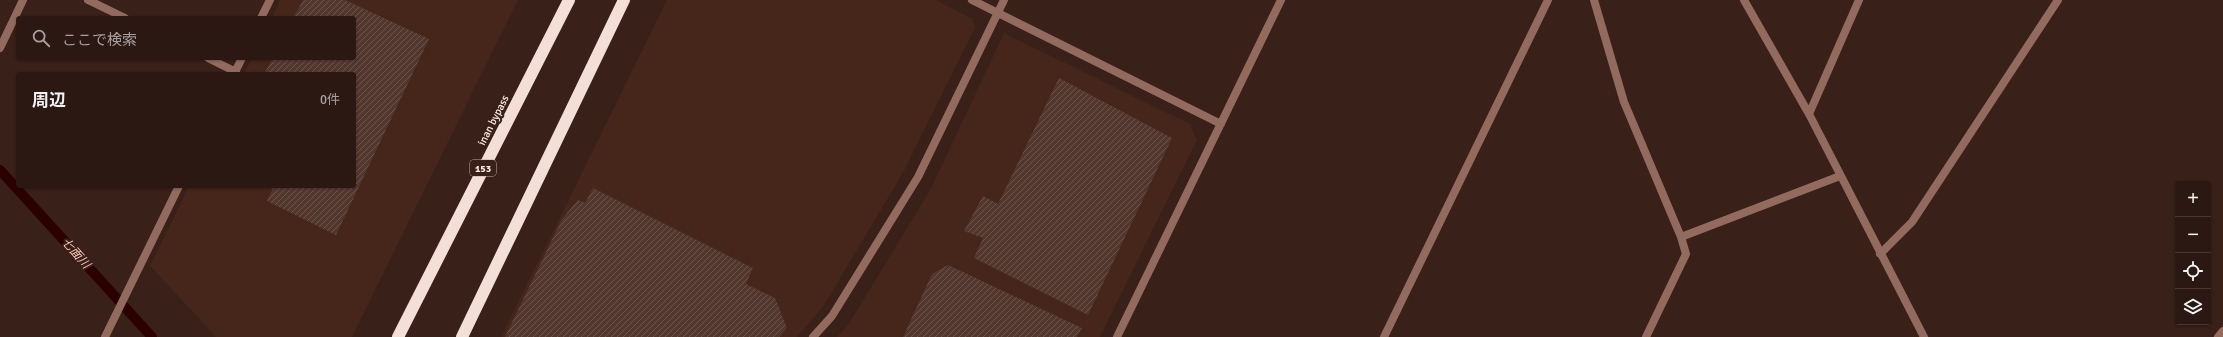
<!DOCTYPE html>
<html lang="ja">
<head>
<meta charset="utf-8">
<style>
  :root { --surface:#2b1812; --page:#372520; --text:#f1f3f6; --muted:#a6a09f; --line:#473732 }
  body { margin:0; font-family:Signika,"Noto Sans JP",sans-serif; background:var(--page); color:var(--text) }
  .controls { position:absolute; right:12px; bottom:12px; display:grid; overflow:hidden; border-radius:4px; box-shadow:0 1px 3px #0004 }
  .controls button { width:36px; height:36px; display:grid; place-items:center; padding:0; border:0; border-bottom:1px solid var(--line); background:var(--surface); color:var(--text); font:20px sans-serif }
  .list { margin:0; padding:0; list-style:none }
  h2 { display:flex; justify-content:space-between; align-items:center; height:52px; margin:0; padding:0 16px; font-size:17px }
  h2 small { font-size:13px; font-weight:400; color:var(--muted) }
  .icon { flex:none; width:22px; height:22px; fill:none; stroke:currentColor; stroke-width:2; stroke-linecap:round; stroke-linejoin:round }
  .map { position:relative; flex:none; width:2223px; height:337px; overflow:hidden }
  .search { position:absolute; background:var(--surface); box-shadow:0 1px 3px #0004; left:16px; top:16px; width:340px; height:44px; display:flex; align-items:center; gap:10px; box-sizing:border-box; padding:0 14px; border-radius:4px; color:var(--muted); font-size:15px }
  .panel { position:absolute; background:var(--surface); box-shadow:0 1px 3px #0004; left:16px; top:72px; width:340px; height:116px; border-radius:4px }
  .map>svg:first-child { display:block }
  .built { fill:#46251b }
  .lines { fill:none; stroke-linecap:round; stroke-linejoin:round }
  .stream { stroke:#2b0100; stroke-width:10 }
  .building { fill:url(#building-hatch) }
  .street { stroke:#936b5e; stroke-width:8 }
  .highway { stroke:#f4dfd8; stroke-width:12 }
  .labels { text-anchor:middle; stroke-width:4; stroke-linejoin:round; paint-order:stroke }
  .shield { fill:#392018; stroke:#c2ada7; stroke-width:1 }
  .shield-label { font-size:10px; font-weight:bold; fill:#fceae4 }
  .street-label { font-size:11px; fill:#fceae4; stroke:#392018 }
  .water-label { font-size:12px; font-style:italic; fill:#f7c5b5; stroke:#392018 }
</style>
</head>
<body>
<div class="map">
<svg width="2223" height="337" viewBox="0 0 2223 337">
  <defs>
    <pattern id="building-hatch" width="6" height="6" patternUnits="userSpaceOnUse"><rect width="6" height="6" fill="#52372e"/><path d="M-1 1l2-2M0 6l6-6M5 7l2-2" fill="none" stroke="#6c544c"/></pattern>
  </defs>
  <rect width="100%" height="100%" fill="#392018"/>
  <path class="built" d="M280,0H518L352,337H216L150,266L189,186H354V74H244L252,58H354V18H272Z
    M667,0H936L973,19L975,28L904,171L823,307L797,337H501Z
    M1004,33L1190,124L1197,140L1100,337H837L848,325L930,190Z"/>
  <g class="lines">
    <path class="stream" d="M0,170L152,337"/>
  </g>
  <path class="building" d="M303,0H345L429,39L336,235L267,201L274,186H354V74H264L273,58H354V18H293Z
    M1059,78L1172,138L1088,315L974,258L983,238L964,231L983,196L998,204Z
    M593,188L753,268L746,284L775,298L787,328L779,337H505L562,219L578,200L585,203Z
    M948,265L1082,328L1077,337H903L932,274Z"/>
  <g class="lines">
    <path class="street" d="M88,0L125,18
      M972,0L1221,124
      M1594,0L1624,102L1681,237
      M1744,0L1809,114L1924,337
      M261,18L270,0
      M0,48L23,0
      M208,58L236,72
      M234,74L242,58
      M1809,114L1859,0
      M1880,254L1912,222L2058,0
      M105,337L179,186
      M813,337L832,316L918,177L1004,0
      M1117,337L1281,0
      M1384,337L1548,0
      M1646,337L1686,254L1681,237L1840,176
      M2218,337L2223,331"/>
    <path class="highway" d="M398,337L569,0
      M462,337L624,0"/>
  </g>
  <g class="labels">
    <rect class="shield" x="470" y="160" width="26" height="16" rx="3"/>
    <g class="shield-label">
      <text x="483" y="172">153</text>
    </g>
    <g class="street-label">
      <text transform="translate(493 120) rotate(-63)" y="4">inan bypass</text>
    </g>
    <g class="water-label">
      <text transform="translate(76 253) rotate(48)" y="4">七面川</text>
    </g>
  </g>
</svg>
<div class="controls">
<button>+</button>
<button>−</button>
<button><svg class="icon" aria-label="locate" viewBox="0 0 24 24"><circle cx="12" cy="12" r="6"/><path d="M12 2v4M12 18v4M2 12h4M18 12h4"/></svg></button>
<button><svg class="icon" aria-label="layers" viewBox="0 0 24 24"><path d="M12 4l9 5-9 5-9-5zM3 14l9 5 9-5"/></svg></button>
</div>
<div class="search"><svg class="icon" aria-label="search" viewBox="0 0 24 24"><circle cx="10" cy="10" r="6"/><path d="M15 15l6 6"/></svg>ここで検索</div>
<section class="panel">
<h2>周辺<small>0件</small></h2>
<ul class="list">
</ul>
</section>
</div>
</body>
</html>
